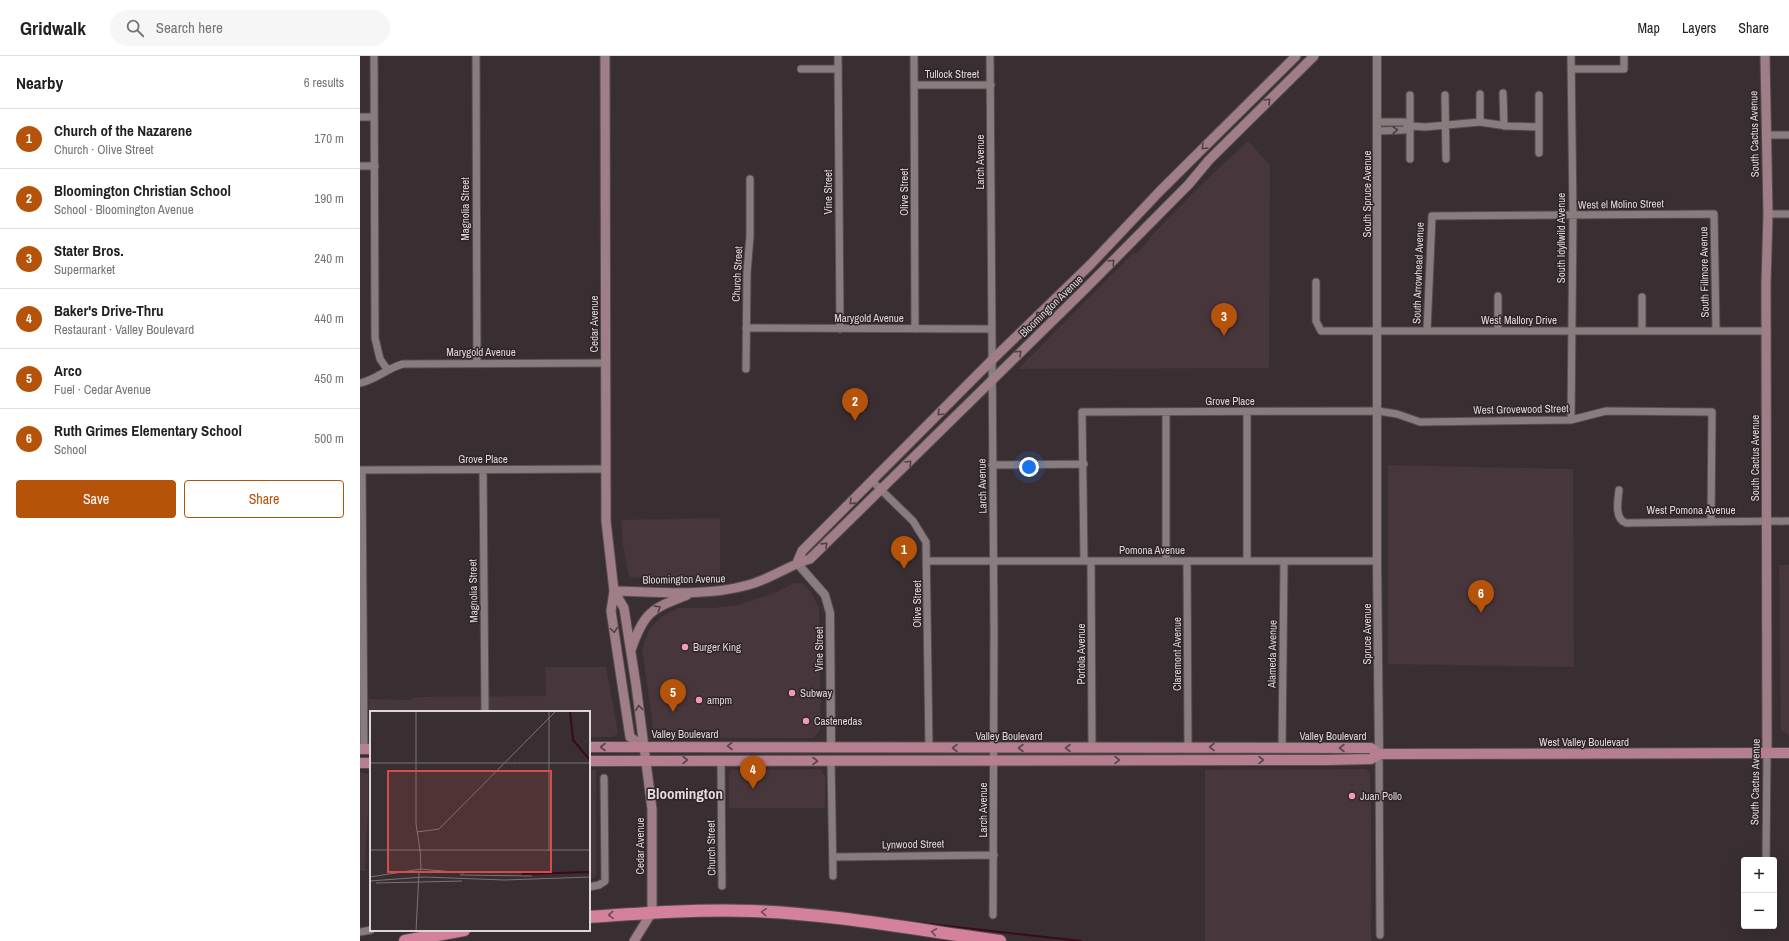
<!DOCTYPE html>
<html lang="en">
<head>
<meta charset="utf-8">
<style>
  :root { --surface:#fff; --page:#f6f6f6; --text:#202124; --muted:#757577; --line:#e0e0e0; --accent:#b45309 }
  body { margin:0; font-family:"Archivo Narrow",sans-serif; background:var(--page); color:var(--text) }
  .controls { position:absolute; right:12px; bottom:12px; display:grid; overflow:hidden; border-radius:4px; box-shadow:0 4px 16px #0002 }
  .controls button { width:36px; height:36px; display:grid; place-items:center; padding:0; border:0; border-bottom:1px solid var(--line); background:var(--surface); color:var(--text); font:20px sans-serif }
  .you { position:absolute; left:669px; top:411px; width:14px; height:14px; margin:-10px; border:3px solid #fff; border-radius:50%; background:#1a73e8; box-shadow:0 0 0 6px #1a73e833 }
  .badge { display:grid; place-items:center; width:26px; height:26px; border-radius:50%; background:var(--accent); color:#fff; font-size:13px; font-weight:700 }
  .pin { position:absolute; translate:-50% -33px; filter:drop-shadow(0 1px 2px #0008) }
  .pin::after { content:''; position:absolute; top:21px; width:14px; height:12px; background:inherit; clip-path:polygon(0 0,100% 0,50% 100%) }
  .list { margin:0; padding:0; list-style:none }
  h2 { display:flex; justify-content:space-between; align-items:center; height:52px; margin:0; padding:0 16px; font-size:17px }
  h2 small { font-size:13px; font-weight:400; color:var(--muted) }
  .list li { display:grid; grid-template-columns:26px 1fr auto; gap:12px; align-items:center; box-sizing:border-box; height:60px; padding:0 16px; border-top:1px solid var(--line) }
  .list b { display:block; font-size:15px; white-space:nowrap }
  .list p { margin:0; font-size:13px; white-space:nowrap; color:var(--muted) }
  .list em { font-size:13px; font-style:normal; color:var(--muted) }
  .actions { display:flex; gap:8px; padding:12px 16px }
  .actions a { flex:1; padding:9px 0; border:1px solid var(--accent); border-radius:4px; text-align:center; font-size:14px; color:var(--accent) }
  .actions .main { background:var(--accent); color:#fff }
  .icon { flex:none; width:22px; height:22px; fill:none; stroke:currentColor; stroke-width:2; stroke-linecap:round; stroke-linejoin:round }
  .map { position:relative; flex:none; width:1429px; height:885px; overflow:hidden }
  header { display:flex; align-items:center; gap:24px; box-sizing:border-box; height:56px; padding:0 20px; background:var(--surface); border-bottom:1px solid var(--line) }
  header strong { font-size:19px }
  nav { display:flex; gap:22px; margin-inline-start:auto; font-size:14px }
  .search { width:280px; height:36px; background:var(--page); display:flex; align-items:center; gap:10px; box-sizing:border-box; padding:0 14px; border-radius:22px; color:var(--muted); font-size:15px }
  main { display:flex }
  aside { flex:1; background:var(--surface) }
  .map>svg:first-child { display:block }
  .built { fill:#47363b }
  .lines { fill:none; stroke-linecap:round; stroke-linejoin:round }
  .stream { stroke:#3a091d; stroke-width:2 }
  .minor-casing { stroke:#554d4f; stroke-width:9 }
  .tertiary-casing { stroke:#554d4f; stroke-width:10 }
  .secondary-casing { stroke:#554d4f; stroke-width:11 }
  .primary-casing { stroke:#554d4f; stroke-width:12 }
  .motorway-casing { stroke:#554d4f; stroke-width:14 }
  .minor { stroke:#897c7f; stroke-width:7 }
  .tertiary { stroke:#897c7f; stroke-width:8 }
  .secondary { stroke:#a07e87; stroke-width:9 }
  .primary { stroke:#b67f90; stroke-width:10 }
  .motorway { stroke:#d4819b; stroke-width:12 }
  .oneway { stroke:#514044 }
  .oneway2 { stroke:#463b3e }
  .oneway3 { stroke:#5e444c }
  .oneway4 { stroke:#714a56 }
  .poi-dot { fill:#f09ab5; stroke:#2f2528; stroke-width:1.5 }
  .labels { text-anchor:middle; stroke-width:3; stroke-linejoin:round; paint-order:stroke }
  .street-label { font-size:11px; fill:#ded7d9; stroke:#2f2528 }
  .poi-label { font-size:11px; fill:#ded7d9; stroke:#2f2528; text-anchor:start }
  .district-label { font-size:15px; font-weight:bold; fill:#e7d9dc; stroke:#2f2528 }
  .inset-river { fill:none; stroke:#3a091d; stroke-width:2 }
  .inset-road { fill:none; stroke:#7b7275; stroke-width:1 }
  .view { fill:#d84b4b; fill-opacity:0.15; stroke:#d84b4b; stroke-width:2 }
  .inset-edge { fill:none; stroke:#ded7d9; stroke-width:2 }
</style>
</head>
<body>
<header>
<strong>Gridwalk</strong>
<div class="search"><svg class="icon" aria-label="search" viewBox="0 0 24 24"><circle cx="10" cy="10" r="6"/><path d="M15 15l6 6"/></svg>Search here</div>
<nav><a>Map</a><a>Layers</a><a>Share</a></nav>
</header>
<main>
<aside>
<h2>Nearby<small>6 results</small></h2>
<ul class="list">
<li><span class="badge">1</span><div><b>Church of the Nazarene</b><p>Church · Olive Street</p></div><em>170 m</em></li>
<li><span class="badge">2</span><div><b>Bloomington Christian School</b><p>School · Bloomington Avenue</p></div><em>190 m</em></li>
<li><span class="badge">3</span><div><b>Stater Bros.</b><p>Supermarket</p></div><em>240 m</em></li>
<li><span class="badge">4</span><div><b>Baker's Drive-Thru</b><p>Restaurant · Valley Boulevard</p></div><em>440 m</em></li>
<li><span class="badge">5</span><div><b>Arco</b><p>Fuel · Cedar Avenue</p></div><em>450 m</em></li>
<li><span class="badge">6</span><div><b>Ruth Grimes Elementary School</b><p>School</p></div><em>500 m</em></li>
</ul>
<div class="actions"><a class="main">Save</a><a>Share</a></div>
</aside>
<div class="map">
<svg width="1429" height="885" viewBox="0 0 1429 885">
  <rect width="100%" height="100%" fill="#392f32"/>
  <path class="built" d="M888,85L910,109L909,312L658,313L772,198L777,197L789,184L790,181L841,129Z
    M1028,409L1213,413L1214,611L1028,608Z
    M360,462V521L272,522L269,520L263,489L261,464Z
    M1419,509H1429V680L1421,674Z
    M434,527H443L451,536L459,552L461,672L458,677L453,682H299L294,678L282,593L289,573L301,561L318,552H353L378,549L412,538Z
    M185,611H246L258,676L253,681H229V656H11V682L9,681V643L48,644L58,641L186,640Z
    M460,713L465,720V752H369V718L371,714Z
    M1006,713L1010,717L1011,755V885H845V714Z
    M229,714H236V820L229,825Z
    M0,716L8,718V760L6,784L5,815H0Z"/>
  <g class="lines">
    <path class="stream" d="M526,863L721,885"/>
    <g class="minor-casing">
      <path id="minor" d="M14,0L15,282L20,303L27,313
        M116,0L117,307
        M478,0L480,273
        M554,0L555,273
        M630,0L634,575L633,859
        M441,13H478
        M1211,13H1264V0
        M554,29H631
        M1143,37L1144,70
        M1120,38V66
        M1050,39V103
        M1085,39L1086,103
        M1179,39V97
        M0,61H14
        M1018,66H1044L1051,70L1065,71L1120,66L1147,70L1179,71
        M1018,75L1044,74L1051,70
        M1406,79H1429
        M0,110H15
        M1408,158H1429
        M956,226V265L961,275H1407
        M1138,240V275
        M1282,241V275
        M386,272L631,273
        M1067,275L1072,160L1354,158L1356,274
        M386,313L387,217L390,180V123
        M0,327C16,324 27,312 43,308L246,307
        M806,356V505
        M887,356V505
        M1211,364L1213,159L1211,0
        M632,409L724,408
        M0,414L246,413
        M2,414L4,693
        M123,414L125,656
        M512,425L553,465L566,486L569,692
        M1259,434C1258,444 1254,463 1266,467L1429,465
        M568,505H1017
        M724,505L722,356L1018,355L1037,358L1060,366L1211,364L1246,355L1352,356L1351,465
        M731,505L732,692
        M827,505L828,691
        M922,692L924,505
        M1019,698L1020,879
        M361,705L362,830
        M471,705L473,820
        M473,801L634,799
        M1406,804L1407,697
        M229,831L239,829L245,825L244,722
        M0,876L11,874"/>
    </g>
    <g class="tertiary-casing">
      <path id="tertiary" d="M1017,0V505L1019,698
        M437,507L465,539L470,557L471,691"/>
    </g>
    <g class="secondary-casing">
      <path id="secondary" d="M245,0L246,465L254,535L251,555L270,681L284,691
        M1405,0L1408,158L1406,228L1407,697
        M437,507L442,495L631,305L731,208L800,135L936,0
        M254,535C298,536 345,541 388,529C411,523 429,509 450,503L725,233L829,128L849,104L954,0
        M254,535L264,552L276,629L292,753V856L274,885
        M271,594C284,556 291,553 327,539"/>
    </g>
    <g class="primary-casing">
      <path id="primary" d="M229,691L1011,692L1019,698
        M0,693H11
        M1019,698L1429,697
        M229,705L967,704L1011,703L1019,698
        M0,707H11"/>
    </g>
    <g class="motorway-casing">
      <path id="motorway" d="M229,861C284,857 338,853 393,855C475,858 558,874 640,885
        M45,885L104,874"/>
    </g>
    <use href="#minor" class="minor"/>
    <use href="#tertiary" class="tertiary"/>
    <use href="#secondary" class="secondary"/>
    <use href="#primary" class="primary"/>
    <use href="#motorway" class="motorway"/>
  </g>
  <defs><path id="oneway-chevron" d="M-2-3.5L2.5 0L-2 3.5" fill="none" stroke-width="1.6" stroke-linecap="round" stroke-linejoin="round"/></defs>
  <g class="oneway">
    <use href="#oneway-chevron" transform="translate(908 45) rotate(-45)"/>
    <use href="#oneway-chevron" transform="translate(844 91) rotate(135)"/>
    <use href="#oneway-chevron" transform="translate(752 206) rotate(-46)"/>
    <use href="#oneway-chevron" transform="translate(659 297) rotate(-44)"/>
    <use href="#oneway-chevron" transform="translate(580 357) rotate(135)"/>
    <use href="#oneway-chevron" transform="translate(549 407) rotate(-45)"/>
    <use href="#oneway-chevron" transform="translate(492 446) rotate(135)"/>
    <use href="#oneway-chevron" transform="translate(465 489) rotate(-44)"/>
    <use href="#oneway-chevron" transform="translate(298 552) rotate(-32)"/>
    <use href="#oneway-chevron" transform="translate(254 574) rotate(82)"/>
    <use href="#oneway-chevron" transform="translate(279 652) rotate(-97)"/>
  </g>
  <use class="oneway2" href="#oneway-chevron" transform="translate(1035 74) rotate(-1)"/>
  <g class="oneway3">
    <use href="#oneway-chevron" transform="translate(370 690) rotate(-180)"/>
    <use href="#oneway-chevron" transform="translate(243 691) rotate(180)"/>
    <use href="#oneway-chevron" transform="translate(852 691) rotate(-180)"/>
    <use href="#oneway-chevron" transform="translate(595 692) rotate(180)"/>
    <use href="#oneway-chevron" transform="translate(661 692) rotate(180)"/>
    <use href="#oneway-chevron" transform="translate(708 692) rotate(-180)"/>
    <use href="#oneway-chevron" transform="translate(982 692) rotate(180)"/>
    <use href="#oneway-chevron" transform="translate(325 704)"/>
    <use href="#oneway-chevron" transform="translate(757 704)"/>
    <use href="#oneway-chevron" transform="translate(901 704)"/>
    <use href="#oneway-chevron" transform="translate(455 705)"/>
  </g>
  <g class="oneway4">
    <use href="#oneway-chevron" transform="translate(404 856) rotate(-176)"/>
    <use href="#oneway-chevron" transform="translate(251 859) rotate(176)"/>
    <use href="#oneway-chevron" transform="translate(574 876) rotate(-172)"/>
  </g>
  <g class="poi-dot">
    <circle cx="325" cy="591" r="4"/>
    <circle cx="432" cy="637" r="4"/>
    <circle cx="339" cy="644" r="4"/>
    <circle cx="446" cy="665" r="4"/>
    <circle cx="992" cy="740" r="4"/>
  </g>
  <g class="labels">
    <g class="street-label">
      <text x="592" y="22">Tullock Street</text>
      <text transform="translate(1394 78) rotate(-91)" y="4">South Cactus Avenue</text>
      <text transform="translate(620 106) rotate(-90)" y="4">Larch Avenue</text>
      <text transform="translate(468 136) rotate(-90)" y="4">Vine Street</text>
      <text transform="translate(544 136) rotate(-90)" y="4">Olive Street</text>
      <text transform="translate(1007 138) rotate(-90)" y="4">South Spruce Avenue</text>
      <text transform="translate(1261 148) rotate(-1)" y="4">West el Molino Street</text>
      <text transform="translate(105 153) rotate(-90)" y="4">Magnolia Street</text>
      <text transform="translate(1201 182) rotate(-90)" y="4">South Idyllwild Avenue</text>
      <text transform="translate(1344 216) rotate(-91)" y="4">South Fillmore Avenue</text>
      <text transform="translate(1058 217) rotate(-88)" y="4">South Arrowhead Avenue</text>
      <text transform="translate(377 218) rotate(-87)" y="4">Church Street</text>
      <text transform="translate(691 250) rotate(-44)" y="4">Bloomington Avenue</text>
      <text x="509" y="266">Marygold Avenue</text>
      <text x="1159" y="268">West Mallory Drive</text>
      <text transform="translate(234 268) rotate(-90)" y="4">Cedar Avenue</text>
      <text x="121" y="300">Marygold Avenue</text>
      <text x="870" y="349">Grove Place</text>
      <text transform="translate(1161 353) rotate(-1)" y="4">West Grovewood Street</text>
      <text transform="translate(1395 402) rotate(-90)" y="4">South Cactus Avenue</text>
      <text x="123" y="407">Grove Place</text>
      <text transform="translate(622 430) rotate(-91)" y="4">Larch Avenue</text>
      <text x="1331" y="458">West Pomona Avenue</text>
      <text x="792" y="498">Pomona Avenue</text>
      <text transform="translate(324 523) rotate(-1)" y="4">Bloomington Avenue</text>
      <text transform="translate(113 535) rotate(-91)" y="4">Magnolia Street</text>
      <text transform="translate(557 548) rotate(-90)" y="4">Olive Street</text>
      <text transform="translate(1007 578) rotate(-90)" y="4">Spruce Avenue</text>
      <text transform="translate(459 593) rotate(-90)" y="4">Vine Street</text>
      <text transform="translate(721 598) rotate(-90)" y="4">Portola Avenue</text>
      <text transform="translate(817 598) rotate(-90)" y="4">Claremont Avenue</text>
      <text transform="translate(912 598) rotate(-89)" y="4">Alameda Avenue</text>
      <text x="325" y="682">Valley Boulevard</text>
      <text x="649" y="684">Valley Boulevard</text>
      <text x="973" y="684">Valley Boulevard</text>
      <text x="1224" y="690">West Valley Boulevard</text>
      <text transform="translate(1395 726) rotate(-89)" y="4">South Cactus Avenue</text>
      <text transform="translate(623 754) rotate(-90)" y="4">Larch Avenue</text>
      <text transform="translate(553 788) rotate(-1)" y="4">Lynwood Street</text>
      <text transform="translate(280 790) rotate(-90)" y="4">Cedar Avenue</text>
      <text transform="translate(351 792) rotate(-91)" y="4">Church Street</text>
    </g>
    <g class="poi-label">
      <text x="333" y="595">Burger King</text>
      <text x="440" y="641">Subway</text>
      <text x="347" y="648">ampm</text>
      <text x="454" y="669">Castenedas</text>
      <text x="1000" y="744">Juan Pollo</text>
    </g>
    <g class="district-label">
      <text x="325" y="743">Bloomington</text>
    </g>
  </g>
  <g transform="translate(10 655)">
    <rect width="220" height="220" fill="#392f32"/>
    <path class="inset-river" d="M200,0L203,29L220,49M152,163L220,161"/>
    <path class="inset-road" d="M46,0V113L50,139M179,0V140M0,52H145M144,52H220M47,121L69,118L186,0M0,139H220M90,164L162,165M0,166L51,158L94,162M0,170L54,166L135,169L220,166M6,172L92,170M46,220L49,162L51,158L50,138"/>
    <path class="view" d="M18,60H181V161H18Z"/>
    <rect width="220" height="220" class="inset-edge"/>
  </g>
</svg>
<div class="controls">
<button>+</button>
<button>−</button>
</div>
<div class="you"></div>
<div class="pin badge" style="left:544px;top:513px">1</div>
<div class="pin badge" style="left:495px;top:365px">2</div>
<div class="pin badge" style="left:864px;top:280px">3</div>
<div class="pin badge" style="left:393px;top:733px">4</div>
<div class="pin badge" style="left:313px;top:656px">5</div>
<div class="pin badge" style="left:1121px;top:557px">6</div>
</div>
</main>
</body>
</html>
